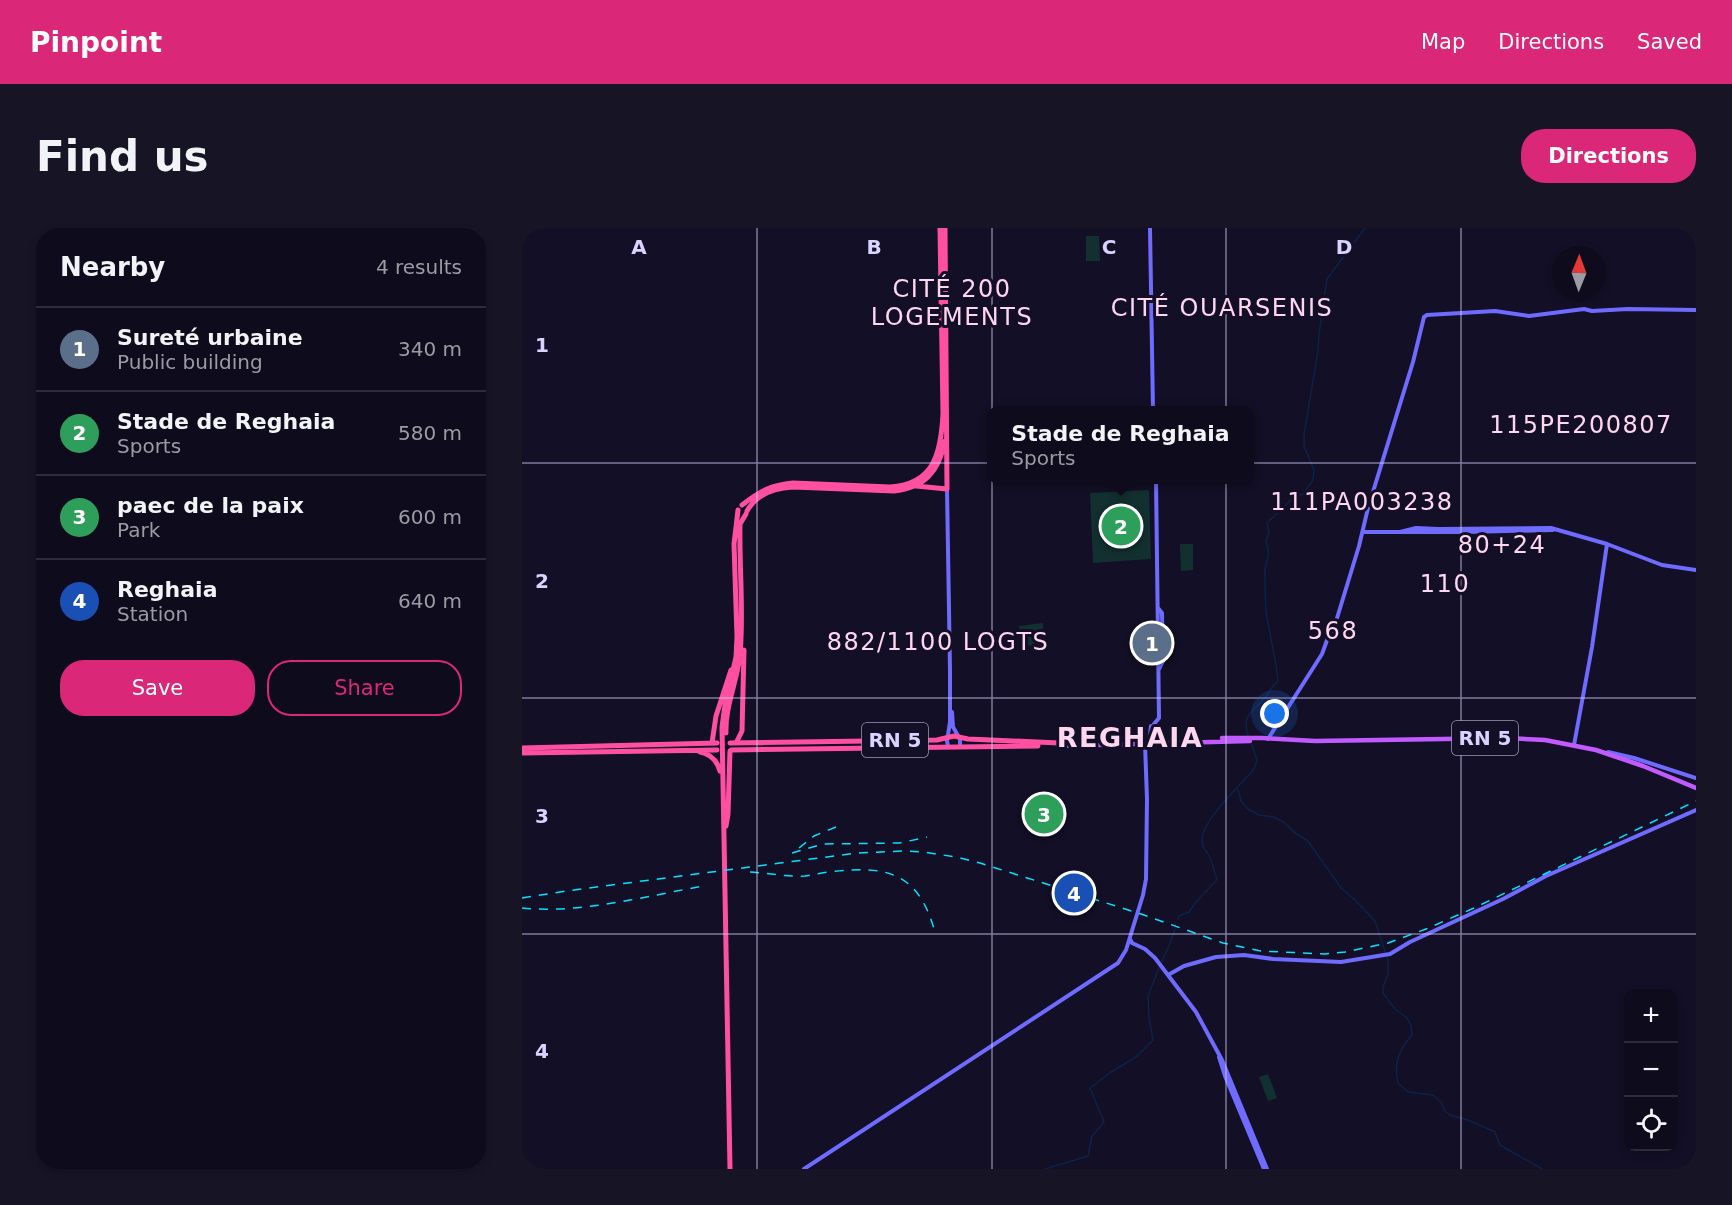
<!DOCTYPE html>
<html lang="en">
<head>
<meta charset="utf-8">
<style>
  :root { --surface:#0e0b1c; --page:#171425; --text:#f1f3f6; --muted:#9b9ba3; --line:#2e2b3b; --accent:#db2777 }
  body { margin:0; font-family:"DejaVu Sans",sans-serif; background:var(--page); color:var(--text) }
  .controls { position:absolute; right:18px; bottom:18px; display:grid; overflow:hidden; border-radius:12px; box-shadow:0 3px 9px #0003 }
  .controls button { width:54px; height:54px; display:grid; place-items:center; padding:0; border:0; border-bottom:2px solid var(--line); background:var(--surface); color:var(--text); font:30px sans-serif }
  .compass { position:absolute; left:1030px; top:18px; width:54px; height:54px; border-radius:50%; background:var(--surface); box-shadow:0 3px 9px #0003; rotate:1deg }
  .you { position:absolute; left:753px; top:486px; width:21px; height:21px; margin:-15px; border:4px solid #fff; border-radius:50%; background:#1a73e8; box-shadow:0 0 0 9px #1a73e833 }
  .badge { display:grid; place-items:center; width:39px; height:39px; border-radius:50%; background:var(--accent); color:#fff; font-size:20px; font-weight:700 }
  .pin { position:absolute; translate:-50% -50%; border:3px solid #fff; box-shadow:0 2px 6px #0006 }
  .popup { position:absolute; left:465px; top:178px; width:267px; height:78px; box-sizing:border-box; display:grid; place-content:center; border-radius:12px; background:var(--surface); filter:drop-shadow(0 2px 4px #0005); font-size:20px; white-space:nowrap; color:var(--muted) }
  .popup b { font-size:22px; color:var(--text) }
  .popup::after { content:''; position:absolute; left:50%; top:100%; margin-left:-12px; border:12px solid transparent; border-top-color:var(--surface) }
  .list { margin:0; padding:0; list-style:none }
  h2 { display:flex; justify-content:space-between; align-items:center; height:78px; margin:0; padding:0 24px; font-size:26px }
  h2 small { font-size:20px; font-weight:400; color:var(--muted) }
  .list li { display:grid; grid-template-columns:39px 1fr auto; gap:18px; align-items:center; box-sizing:border-box; height:84px; padding:0 24px; border-top:2px solid var(--line) }
  .list b { display:block; font-size:22px; white-space:nowrap }
  .list p { margin:0; font-size:20px; white-space:nowrap; color:var(--muted) }
  .list em { font-size:20px; font-style:normal; color:var(--muted) }
  .actions { display:flex; gap:12px; padding:18px 24px }
  .actions a { flex:1; padding:14px 0; border:2px solid var(--accent); border-radius:24px; text-align:center; font-size:21px; color:var(--accent) }
  .actions .main { background:var(--accent); color:#fff }
  .icon { flex:none; width:33px; height:33px; fill:none; stroke:currentColor; stroke-width:2; stroke-linecap:round; stroke-linejoin:round }
  .map { position:relative; flex:none; width:1174px; height:941px; overflow:hidden; border-radius:24px }
  header { display:flex; align-items:center; gap:36px; box-sizing:border-box; height:84px; padding:0 30px; background:var(--accent); color:#fff }
  header strong { font-size:28px }
  nav { display:flex; gap:33px; margin-inline-start:auto; font-size:21px }
  .intro { display:flex; align-items:center; justify-content:space-between; box-sizing:border-box; height:144px; padding:0 36px }
  h1 { margin:0; font-size:42px }
  .button { padding:15px 27px; border-radius:24px; background:var(--accent); color:#fff; font-size:21px; font-weight:700 }
  main { display:flex; gap:36px; padding:0 36px }
  aside { flex:1; background:var(--surface); border-radius:24px; box-shadow:0 3px 9px #0003 }
  .map>svg:first-child { display:block }
  .green { fill:#12302f }
  .lines { fill:none; stroke-linecap:round; stroke-linejoin:round }
  .stream { stroke:#0c2248; stroke-width:1.5 }
  .secondary { stroke:#6f6bff; stroke-width:4 }
  .primary { stroke:#c25bff; stroke-width:4.5 }
  .highway { stroke:#ff4fa3; stroke-width:5 }
  .rail { stroke:#00e5ff; stroke-width:1.5; stroke-dasharray:9 8; stroke-linecap:butt }
  .grid { fill:none; stroke:#d9d4ff; stroke-width:1.5; stroke-opacity:0.55 }
  .labels { text-anchor:middle; stroke-width:6; stroke-linejoin:round; paint-order:stroke }
  .shield { fill:#130f26; stroke:#9e99be; stroke-width:1.5 }
  .shield-label { font-size:20px; font-weight:bold; fill:#d9d4ff }
  .quarter-label { font-size:24px; letter-spacing:1.5px; fill:#ffd6f0; stroke:#130f26 }
  .district-label { font-size:27px; font-weight:bold; letter-spacing:1.5px; fill:#ffd6f0; stroke:#130f26 }
  .grid-label { font-size:20px; text-anchor:middle; font-weight:bold; fill:#d9d4ff; stroke:#130f26; stroke-width:6; stroke-linejoin:round; paint-order:stroke }
</style>
</head>
<body>
<header>
<strong>Pinpoint</strong>
<nav><a>Map</a><a>Directions</a><a>Saved</a></nav>
</header>
<div class="intro"><h1>Find us</h1><a class="button">Directions</a></div>
<main>
<aside>
<h2>Nearby<small>4 results</small></h2>
<ul class="list">
<li><span class="badge" style="background:#5c6f8a">1</span><div><b>Sureté urbaine</b><p>Public building</p></div><em>340 m</em></li>
<li><span class="badge" style="background:#2e9e5b">2</span><div><b>Stade de Reghaia</b><p>Sports</p></div><em>580 m</em></li>
<li><span class="badge" style="background:#2e9e5b">3</span><div><b>paec de la paix</b><p>Park</p></div><em>600 m</em></li>
<li><span class="badge" style="background:#1a4fb4">4</span><div><b>Reghaia</b><p>Station</p></div><em>640 m</em></li>
</ul>
<div class="actions"><a class="main">Save</a><a>Share</a></div>
</aside>
<div class="map">
<svg width="1174" height="941" viewBox="0 0 1174 941">
  <rect width="100%" height="100%" fill="#130f26"/>
  <path class="green" d="M564,8H577L578,33H564Z
    M627,262L629,331L571,335L568,265Z
    M658,316H671V342L659,343Z
    M521,395L522,417L498,418L497,398Z
    M746,846L755,870L746,873L737,849Z"/>
  <g class="lines">
    <path class="stream" d="M726,508C719,484 733,484 745,467C749,461 749,459 756,453C754,429 747,406 744,383C743,370 743,357 743,345C743,330 750,330 744,313L747,305L745,295L771,270L781,266L791,252L792,242L782,218V206L796,123L797,106L805,51L843,0
      M716,562L719,573L726,581L737,587L752,589L763,595L773,605L785,612L820,661L831,670L853,693L866,732V746L861,759V765L873,781L885,790L889,797L890,807C877,821 871,836 876,855L886,864L911,867L919,874L923,883L928,887L946,892L973,904L978,917L1020,941
      M656,691L657,688L667,684L673,675L694,653L695,651C692,644 691,635 687,628C684,622 680,620 680,612C680,592 719,557 732,541L735,532L729,515
      M639,735L647,718L653,701
      M523,941L566,928L570,908L582,894L568,860L589,844L614,829L631,812L627,789L626,768L637,740"/>
    <path class="secondary" d="M628,0L631,182
      M425,261L428,442V494L425,513L426,518
      M841,304H944L1031,302
      M878,304L894,300L916,301L1029,300L1085,316L1140,337L1174,342
      M636,380L640,385L641,433L637,441
      M430,484L431,499L438,511V518
      M746,511L800,426L808,404L812,400L837,318L846,280L891,134L902,89L905,87L973,83L1007,88L1062,81L1070,83L1106,81L1174,82
      M627,516L629,498
      M631,516L632,496L637,490L634,252
      M1052,517L1070,419L1085,316
      M1086,524L1112,530L1174,550
      M608,711L610,715L623,721L633,730L674,784L700,832L745,941
      M646,747L662,738L694,729L722,727L751,731L819,734L868,726L888,714L981,671L1024,648L1174,582
      M697,829L703,848L742,941
      M282,941L596,735L604,722L621,667L624,651L625,571L623,516"/>
    <path class="primary" d="M700,510H740L793,513L985,510L1023,512L1074,522L1121,538L1174,560
      M537,518L728,513"/>
    <path class="highway" d="M394,258L425,261L423,0
      M220,277C238,263 249,257 271,255L368,259C413,256 419,224 421,186L418,0
      M225,283C235,265 253,260 271,259L372,263C403,260 417,243 423,213
      M204,505C203,478 215,454 218,427C222,383 217,339 218,296L224,286
      M190,515L194,488L209,442
      M208,515L415,512L432,508L446,511L537,515
      M214,515L220,503L222,422
      M0,520L195,515
      M209,522L516,518
      M178,524C188,526 195,532 198,543
      M0,525L195,522
      M204,598L206,586L208,523
      M208,941L200,499L203,477L214,429L215,409L212,316L216,282"/>
    <path class="rail" d="M277,620L292,608L314,599
      M270,625L301,616L378,615L405,609
      M228,644C246,645 264,649 283,648C291,647 299,645 306,644C364,637 396,643 413,704
      M0,670L44,663L335,625L382,623L401,624L434,629L458,635L619,686L701,715L739,723L803,726L823,724L866,715L904,701L952,680L1174,573
      M0,680C59,686 123,668 182,658"/>
  </g>
  <path class="grid" d="M235,0V941M470,0V941M704,0V941M939,0V941M0,235H1174M0,470H1174M0,706H1174"/>
  <g class="labels">
    <g class="shield">
      <rect x="930" y="493" width="66" height="34" rx="4.5"/>
      <rect x="340" y="495" width="66" height="34" rx="4.5"/>
    </g>
    <g class="shield-label">
      <text x="963" y="517">RN 5</text>
      <text x="373" y="519">RN 5</text>
    </g>
    <g class="quarter-label">
      <text x="430" y="69">CITÉ 200<tspan x="430" dy="28">LOGEMENTS</tspan></text>
      <text x="700" y="88">CITÉ OUARSENIS</text>
      <text x="1059" y="205">115PE200807</text>
      <text x="840" y="282">111PA003238</text>
      <text x="980" y="325">80+24</text>
      <text x="923" y="364">110</text>
      <text x="811" y="411">568</text>
      <text x="416" y="422">882/1100 LOGTS</text>
    </g>
    <g class="district-label">
      <text x="608" y="519">REGHAIA</text>
    </g>
  </g>
  <g class="grid-label">
    <text x="117" y="26">A</text>
    <text x="352" y="26">B</text>
    <text x="587" y="26">C</text>
    <text x="822" y="26">D</text>
    <text x="20" y="124">1</text>
    <text x="20" y="360">2</text>
    <text x="20" y="595">3</text>
    <text x="20" y="830">4</text>
  </g>
</svg>
<div class="controls">
<button>+</button>
<button>−</button>
<button><svg class="icon" aria-label="locate" viewBox="0 0 24 24"><circle cx="12" cy="12" r="6"/><path d="M12 2v4M12 18v4M2 12h4M18 12h4"/></svg></button>
</div>
<svg class="compass" viewBox="-18 -18 36 36"><path d="M0-13l5 13h-10z" fill="#e53935"/><path d="M0 13l5-13h-10z" fill="#9b9ba3"/></svg>
<div class="you"></div>
<div class="pin badge" style="left:630px;top:415px;background:#5c6f8a">1</div>
<div class="pin badge" style="left:599px;top:298px;background:#2e9e5b">2</div>
<div class="popup"><b>Stade de Reghaia</b>Sports</div>
<div class="pin badge" style="left:522px;top:586px;background:#2e9e5b">3</div>
<div class="pin badge" style="left:552px;top:665px;background:#1a4fb4">4</div>
</div>
</main>
</body>
</html>
